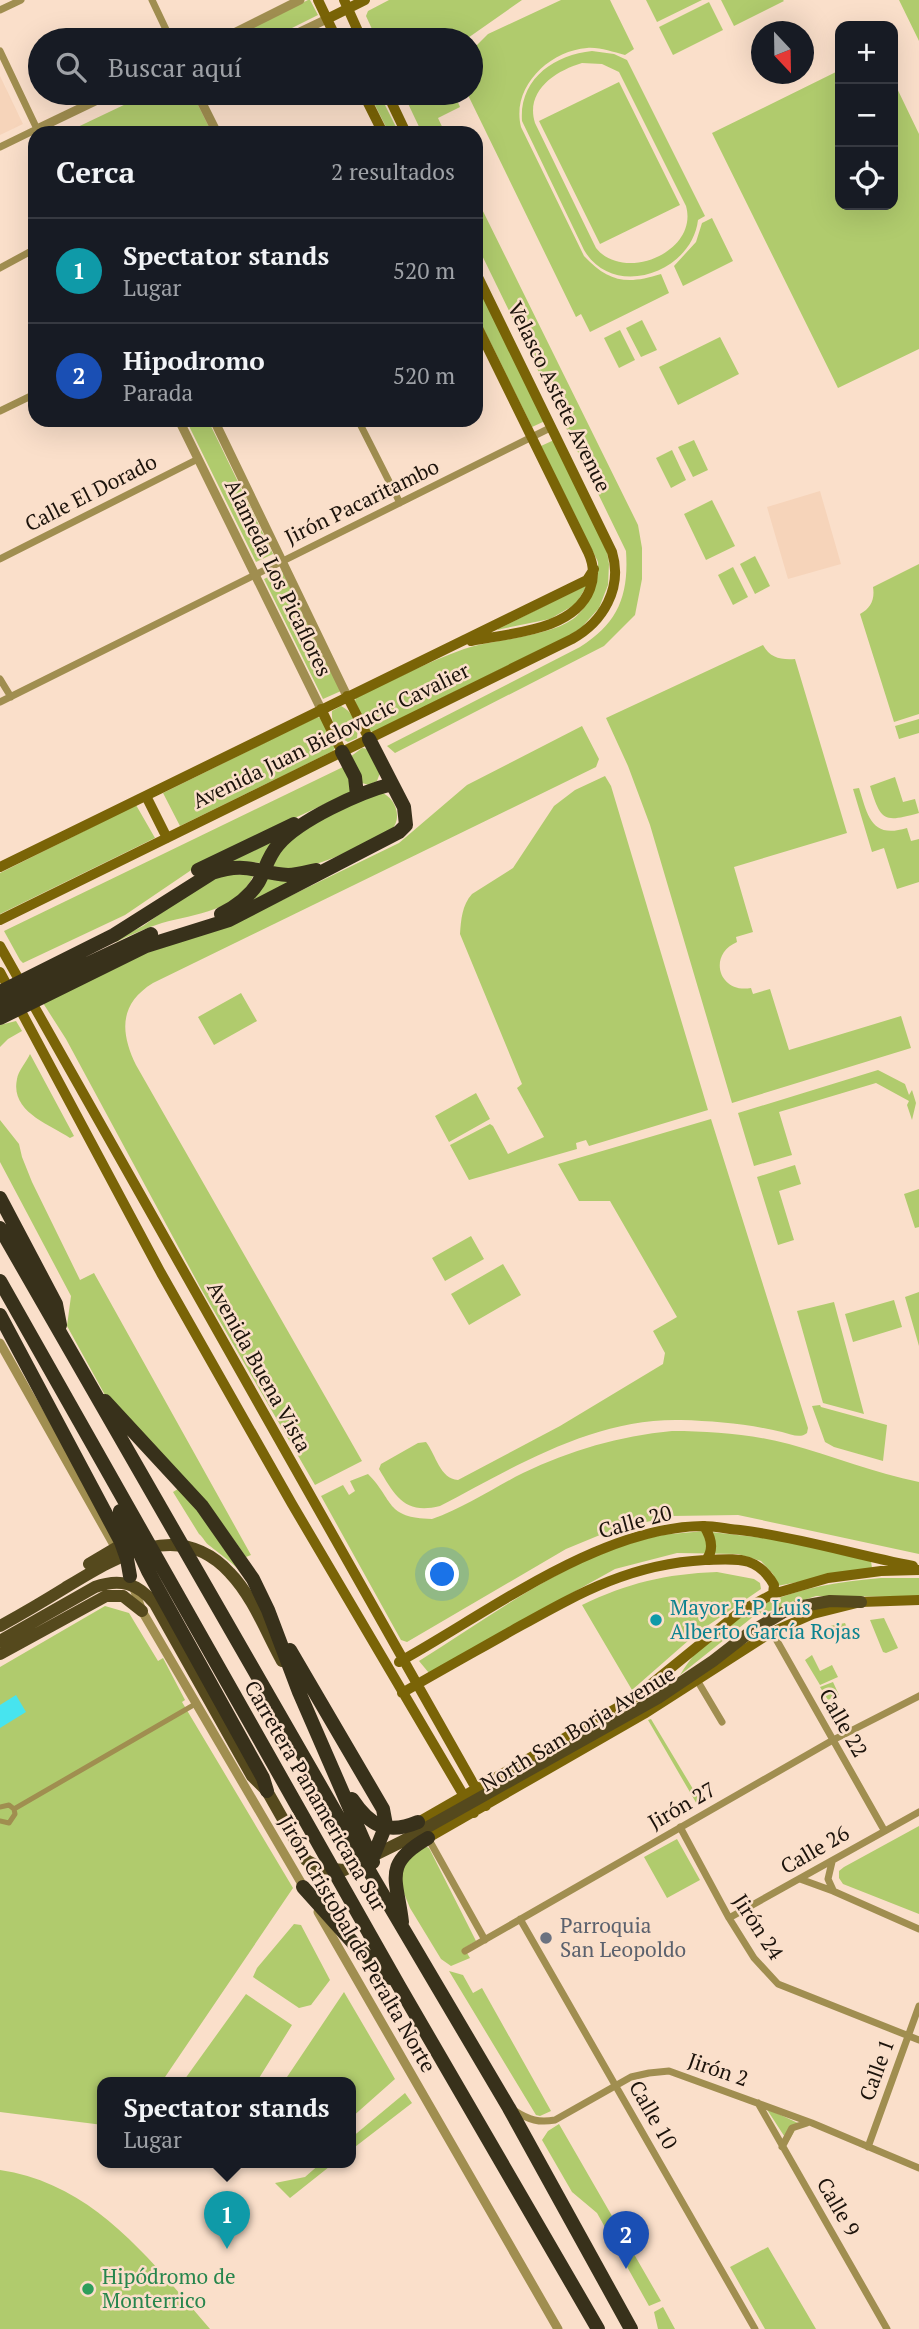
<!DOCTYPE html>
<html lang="es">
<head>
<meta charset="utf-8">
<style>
  :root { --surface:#171b24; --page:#20242c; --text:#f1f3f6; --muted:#9ea1a6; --line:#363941; --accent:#adace3 }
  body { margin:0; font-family:"PT Serif",serif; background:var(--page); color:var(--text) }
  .controls { position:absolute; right:21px; top:21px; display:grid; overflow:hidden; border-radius:14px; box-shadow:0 7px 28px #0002 }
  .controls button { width:63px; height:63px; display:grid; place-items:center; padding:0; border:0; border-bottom:2px solid var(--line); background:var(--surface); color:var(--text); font:35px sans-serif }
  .compass { position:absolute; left:751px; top:21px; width:63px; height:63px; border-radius:50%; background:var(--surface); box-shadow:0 7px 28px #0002; rotate:158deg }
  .you { position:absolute; left:443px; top:1575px; width:24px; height:24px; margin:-18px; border:5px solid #fff; border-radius:50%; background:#1a73e8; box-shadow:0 0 0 10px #1a73e833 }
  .badge { display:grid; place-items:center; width:46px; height:46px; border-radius:50%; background:var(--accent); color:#fff; font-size:23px; font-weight:700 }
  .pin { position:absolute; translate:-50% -58px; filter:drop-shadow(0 2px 4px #0008) }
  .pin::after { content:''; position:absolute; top:37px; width:24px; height:21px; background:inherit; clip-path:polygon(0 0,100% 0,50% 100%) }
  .popup { position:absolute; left:97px; top:2077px; width:259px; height:91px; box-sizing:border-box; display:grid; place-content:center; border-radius:14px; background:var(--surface); filter:drop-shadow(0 2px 5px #0005); font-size:23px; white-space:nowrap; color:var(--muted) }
  .popup b { font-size:26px; color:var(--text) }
  .popup::after { content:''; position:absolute; left:50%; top:100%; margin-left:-14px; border:14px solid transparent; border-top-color:var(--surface) }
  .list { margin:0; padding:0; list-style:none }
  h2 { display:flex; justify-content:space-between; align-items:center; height:91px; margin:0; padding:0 28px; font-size:30px }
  h2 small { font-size:23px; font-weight:400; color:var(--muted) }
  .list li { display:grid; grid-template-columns:46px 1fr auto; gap:21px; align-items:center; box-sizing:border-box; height:105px; padding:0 28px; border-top:2px solid var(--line) }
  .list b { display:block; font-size:26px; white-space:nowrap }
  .list p { margin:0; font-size:23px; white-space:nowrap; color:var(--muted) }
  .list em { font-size:23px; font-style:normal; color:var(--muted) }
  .icon { flex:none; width:38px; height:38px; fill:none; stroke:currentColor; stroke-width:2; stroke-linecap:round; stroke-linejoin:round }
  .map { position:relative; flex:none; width:919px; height:2329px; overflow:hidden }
  .search { position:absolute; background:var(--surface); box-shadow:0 7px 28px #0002; left:28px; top:28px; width:455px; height:77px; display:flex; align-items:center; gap:18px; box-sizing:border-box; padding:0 24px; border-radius:38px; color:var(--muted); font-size:26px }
  .panel { position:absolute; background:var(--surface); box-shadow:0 7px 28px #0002; left:28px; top:126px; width:455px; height:301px; border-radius:21px }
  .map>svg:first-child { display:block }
  .built { fill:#f6d4ba }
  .green { fill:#b0cb6d; fill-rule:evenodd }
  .water { fill:#47e4ef }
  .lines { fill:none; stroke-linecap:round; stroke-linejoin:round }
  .pedestrian { stroke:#a08e50; stroke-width:5 }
  .minor { stroke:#a08e50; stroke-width:7 }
  .tertiary { stroke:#a08e50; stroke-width:9 }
  .secondary { stroke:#7a6407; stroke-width:10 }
  .primary { stroke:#55491d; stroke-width:12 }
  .motorway { stroke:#38311b; stroke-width:14 }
  .culture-dot { fill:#0f9aa8; stroke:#fadfca; stroke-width:2.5 }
  .worship-dot { fill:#6b7280; stroke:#fadfca; stroke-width:2.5 }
  .leisure-dot { fill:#2e9e5b; stroke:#fadfca; stroke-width:2.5 }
  .labels { text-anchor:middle; stroke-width:5; stroke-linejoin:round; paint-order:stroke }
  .street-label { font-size:21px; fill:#1c130b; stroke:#fadfca }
  .culture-label { font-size:21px; fill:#0d838f; stroke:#fadfca; text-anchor:start }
  .worship-label { font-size:21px; fill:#5b616d; stroke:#fadfca; text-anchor:start }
  .leisure-label { font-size:21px; fill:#27864d; stroke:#fadfca; text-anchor:start }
</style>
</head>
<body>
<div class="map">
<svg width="919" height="2329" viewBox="0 0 919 2329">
  <rect width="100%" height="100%" fill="#fadfca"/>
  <path class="built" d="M0,76L23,124L0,135Z
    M820,491L841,564L788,579L767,507Z"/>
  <path class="green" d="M308,0H310L318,15L268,40H227Z
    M389,0H522L465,40H377L366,16L368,11Z
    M561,0H610L634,49L625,55C612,52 600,47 587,48C549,51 511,87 521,127L584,256C608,282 627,285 661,274L669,293L590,332L581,314L576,317L467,93H471V51L488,34Z
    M646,0H702L657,22Z
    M721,0H783L784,1L734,26Z
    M899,0H919V41Z
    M709,2L723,30L673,55L659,27Z
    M592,51L614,54L627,60L705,216L698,220C692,273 613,300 584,250L522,121C519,79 554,55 592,51ZM582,63L602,64L619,72L686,206C699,252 624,283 596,248L535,123C525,91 555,71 582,63Z
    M840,70V205H893V80L919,134V349L838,388L712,133Z
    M619,82L680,205L600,244L539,121Z
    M149,93H192L212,133H65Z
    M369,93H379L399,133H389Z
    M403,93H454L460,107L438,118L445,133H422Z
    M476,197L638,525L642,548V579L635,615L604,646L395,753L387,746L580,647C618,623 629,596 626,551L476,243Z
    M712,218L733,261L683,286L674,266L696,242L702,223Z
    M476,281L545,421L532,427L476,313Z
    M642,320L657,350L641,357L626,328Z
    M620,330L635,360L619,368L604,338Z
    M720,337L739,374L678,405L659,367Z
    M186,420H208L273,554L256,562Z
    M554,440L607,552L609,564L608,585L599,608L581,628L570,635L373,732L368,730L355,701L356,698C391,681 427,662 464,649C495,639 548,637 573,619C590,606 599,583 598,562L541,446Z
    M694,440L708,470L693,477L678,447Z
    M672,450L686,480L671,488L656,458Z
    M712,500L735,546L706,560L684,514Z
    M755,556L770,586L755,594L740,564Z
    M919,564V714L894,722L860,614C871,608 875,599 873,587Z
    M733,567L748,597L733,605L718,575Z
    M282,570L341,691L323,699L264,579Z
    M587,585L576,604L550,619L496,630Z
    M763,645C770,658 781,660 795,659L847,833L734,867L753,932L736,937L737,942C707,955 719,994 751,988L753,994L770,989L789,1050L901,1016L911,1048L732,1103L650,825L628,766L606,718Z
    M341,706C353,712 359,725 357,738L348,742C337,737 331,723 332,711Z
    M317,717L321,718L335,747L333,751L180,826L163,793Z
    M919,719V733L899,739L895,726Z
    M582,726L599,759L596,767L153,983C119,1004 120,1032 136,1065L362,1461L315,1485L200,1287L66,1039L43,1003L156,947L224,928L399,843L467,785Z
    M362,748L368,749L380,773L377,781L369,785L362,783L350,757Z
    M343,767L355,790L209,858L125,915L23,963L20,960L4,931Z
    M605,776L611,786L708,1110L589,1146L586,1140L576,1143L577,1149L469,1180L450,1145L490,1124L493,1126L508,1154L544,1137L517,1088L522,1084L460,934C461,920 462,905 472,894L513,868L554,806L575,790Z
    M895,777L903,802L915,799L919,813C883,823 881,821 870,786Z
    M859,788C868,816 871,839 907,828L911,841L919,839V882L897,889L884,848L872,852L853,789Z
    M380,792C396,797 403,819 391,830C359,846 307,877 272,866C279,834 351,804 380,792Z
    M136,805L155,838L0,914V873Z
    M280,834L261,863L236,861L220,863Z
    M254,874C239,911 195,914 162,923C146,928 131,935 116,942L115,940L143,926L195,889L222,875Z
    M267,877L301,879L243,908Z
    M241,993L257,1021L214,1045L198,1017Z
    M16,1021L22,1031L8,1039L0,1047V1025Z
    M30,1054L74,1136L70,1138C49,1124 10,1112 17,1079C18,1071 27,1061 30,1054Z
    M878,1070L905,1084L909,1095L912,1090L916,1103L912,1120L907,1105L909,1101L876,1083L779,1112L792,1155L754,1166L738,1113Z
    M476,1093L490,1119L449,1142L435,1116Z
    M711,1119L808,1428L807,1433C800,1439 791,1434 782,1432C749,1424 715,1421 681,1420C592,1418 515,1467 440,1506C405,1515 395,1496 379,1469L381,1464L418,1443L426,1442C436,1455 440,1479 458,1480L560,1426L663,1364L665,1353L653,1331L677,1317L610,1201H579L558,1164Z
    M0,1120L19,1144L22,1157L32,1182L80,1280L94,1273L251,1555L246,1557L214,1512L105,1395L67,1326L71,1296L0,1162Z
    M795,1165L801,1184L779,1191L794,1240L778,1245L757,1177Z
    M919,1189V1227L915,1228L904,1194Z
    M471,1236L484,1259L445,1281L432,1258Z
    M503,1264L521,1295L469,1325L451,1294Z
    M919,1292V1346L905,1297Z
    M894,1300L902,1327L853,1342L845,1314Z
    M834,1302L864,1414L823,1403L797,1311Z
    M820,1405L821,1407L887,1425L883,1461L834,1447L825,1442L812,1406Z
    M672,1431C712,1431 750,1434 789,1444C833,1456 875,1473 919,1482V1554L738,1515L672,1516L612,1530L566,1549L407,1642L401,1640L321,1496L343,1485L349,1495L355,1491L350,1481L368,1474C394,1500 385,1518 432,1519C464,1508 493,1488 523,1473C571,1450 619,1436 672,1431Z
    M181,1487L238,1569C229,1560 220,1554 210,1546C205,1543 204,1538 199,1534L173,1492Z
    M702,1531L782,1540L871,1561L872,1568L777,1586L773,1574L761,1561L738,1554L677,1553L615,1569L429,1673L419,1661C494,1614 571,1555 658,1536C672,1533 687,1533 702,1531Z
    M717,1572L754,1579L760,1583L761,1589L697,1633L632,1690L582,1605C628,1583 665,1574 717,1572Z
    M881,1578H919V1597L816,1596L754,1616L680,1675C723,1604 804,1584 881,1578Z
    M105,1606L129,1613L158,1661L163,1658L185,1700L182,1702L293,1888L161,2083H103V2125L0,2112V1667Z
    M884,1618L898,1648L886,1653L883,1652L870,1620Z
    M845,1623L850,1635L838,1641L830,1626Z
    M812,1655L820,1671L832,1665L838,1677L820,1685L805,1660Z
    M833,1682L839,1695L828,1700L820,1687Z
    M651,1719L702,1804L698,1806L648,1720Z
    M919,1826V1914L843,1884L839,1878V1871L844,1867Z
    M677,1839L700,1880L667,1898L644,1857Z
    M423,1845L429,1848L476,1941L464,1948L470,1958L451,1966L441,1959L410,1908L401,1886L403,1866Z
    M294,1924L301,1925L330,1980L311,2005L299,2008L253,1977L257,1968Z
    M449,1971L463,1975L473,1993L482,1988L551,2111L540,2116L536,2115Z
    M344,1992L395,2079L351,2118V2083H283Z
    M246,1994L292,2025L256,2083L229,2080L222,2083H182Z
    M405,2093L412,2103L351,2150V2138Z
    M766,2108L802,2125L795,2130L788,2142Z
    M559,2124L661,2301L649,2306L597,2213L572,2192L542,2140L548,2131Z
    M321,2163H334L290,2198L275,2183L305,2177Z
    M0,2170C95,2184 151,2261 210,2329H0Z
    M768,2247L816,2329H765L730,2267Z
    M663,2307L675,2329H658L654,2312Z"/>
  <path class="water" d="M16,1695L26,1712L0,1728V1705Z"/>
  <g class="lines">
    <path class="pedestrian" d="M0,1807L9,1805L14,1809L15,1814L9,1823L0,1821
      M14,1809L197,1703"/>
    <path class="minor" d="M152,0L171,40
      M0,10L21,0
      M0,51L37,129L0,147
      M0,268L35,249
      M0,411L35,394
      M358,420L400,503
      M0,559L198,459
      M0,679L11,697
      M0,702L552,427
      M772,1632L884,1830
      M697,1680L722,1722
      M680,1827L729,1918L754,1958L778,1984L919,2040
      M428,1838L485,1940
      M832,1862L828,1879L833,1890
      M800,1879L833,1891L919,1929
      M729,1918L919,1812
      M520,1919L755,2329
      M465,1951L833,1740L919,1696
      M758,2103L887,2329
      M515,2111C529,2120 539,2123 555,2120L631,2077L649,2073L669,2071L812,2123L919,2168
      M782,2147L792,2128L807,2123
      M868,2147L919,2006"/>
    <path class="tertiary" d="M220,40L300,0
      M283,40L327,19
      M197,93L217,133
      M39,133L37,129L112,93
      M179,420L321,709
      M214,420L347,696
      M0,1343L118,1552
      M132,1583L142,1611L306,1891
      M318,1912L558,2329"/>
    <path class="secondary" d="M318,0L337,40
      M344,0L362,40
      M327,19L365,0
      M341,40L347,34L354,40
      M363,93L383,133
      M387,93L406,133
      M471,641C510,633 574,631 590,589C595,576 594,565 588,552L476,324
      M347,696L369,739
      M321,709L342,752
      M146,796L167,838
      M0,867L587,580L594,569
      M0,920L572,639C603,622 623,588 612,552L476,273
      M0,946L486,1806
      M0,972L161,1273L292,1504L474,1813
      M704,1526C711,1537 715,1549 706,1560
      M399,1662C488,1613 599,1527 703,1526C715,1526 728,1529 740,1530C798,1537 855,1555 913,1566
      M402,1693C438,1672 476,1651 513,1630C578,1594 629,1564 705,1560C737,1559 757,1555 774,1585L773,1594
      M418,1822L634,1698L741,1611L773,1594L828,1578L881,1571L919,1570
      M428,1838L644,1714L772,1632L813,1614L861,1602L919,1600"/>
    <path class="primary" d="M89,1564L116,1548
      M0,1626C22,1614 44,1601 65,1588C116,1557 179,1517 230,1573C253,1597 266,1632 282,1661
      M0,1641L95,1587C120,1578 138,1583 155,1604L252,1776L267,1791L306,1860L321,1868L344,1870L401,1842L658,1698L713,1661L749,1633L782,1613L797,1607L830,1601L861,1602
      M0,1654L106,1596H123L142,1611"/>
    <path class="motorway" d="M342,752L355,777L357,795
      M198,870L294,824
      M221,914C235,907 249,897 258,883C265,871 268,856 278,845C299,820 360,792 392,784
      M0,992L114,935L212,873C247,861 256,873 288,875C297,875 307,872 316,870
      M0,1005L151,934
      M0,1018L146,946L229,920L399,832L406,825L404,807L369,739
      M0,1198L56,1304L60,1325
      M0,1228L375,1881L509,2108L631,2329
      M0,1281L399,1986L598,2329
      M0,1315L121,1542L127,1559L130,1576
      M105,1401L202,1506L253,1579L268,1610L299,1692L373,1862
      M120,1511L148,1571L263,1778L267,1791
      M290,1650L383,1809L386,1825L373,1857
      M352,1799C370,1826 387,1835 418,1822
      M303,1887L356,1946L390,1978
      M402,1922C397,1879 382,1864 428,1838"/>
  </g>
  <circle class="culture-dot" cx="656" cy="1620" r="7"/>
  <circle class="worship-dot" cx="546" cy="1938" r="7"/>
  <circle class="leisure-dot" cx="88" cy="2289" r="7"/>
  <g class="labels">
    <g class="street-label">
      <text transform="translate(559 397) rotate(64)" y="7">Velasco Astete Avenue</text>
      <text transform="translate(91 493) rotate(-27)" y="7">Calle El Dorado</text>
      <text transform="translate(362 502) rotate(-26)" y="7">Jirón Pacaritambo</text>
      <text transform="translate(278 578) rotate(64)" y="7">Alameda Los Picaflores</text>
      <text transform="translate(331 736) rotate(-26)" y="7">Avenida Juan Bielovucic Cavalier</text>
      <text transform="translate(259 1367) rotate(61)" y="7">Avenida Buena Vista</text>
      <text transform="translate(635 1522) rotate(-15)" y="7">Calle 20</text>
      <text transform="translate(843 1723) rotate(60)" y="7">Calle 22</text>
      <text transform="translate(578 1729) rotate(-31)" y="7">North San Borja Avenue</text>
      <text transform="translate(315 1796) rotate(60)" y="7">Carretera Panamericana Sur</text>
      <text transform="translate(682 1806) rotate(-30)" y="7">Jirón 27</text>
      <text transform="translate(815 1850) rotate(-30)" y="7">Calle 26</text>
      <text transform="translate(758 1927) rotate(57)" y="7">Jirón 24</text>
      <text transform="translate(357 1944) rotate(60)" y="7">Jirón Cristobal de Peralta Norte</text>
      <text transform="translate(718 2070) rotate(19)" y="7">Jirón 2</text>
      <text transform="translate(877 2070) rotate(-70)" y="7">Calle 1</text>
      <text transform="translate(653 2115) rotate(60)" y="7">Calle 10</text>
      <text transform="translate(838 2207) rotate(60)" y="7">Calle 9</text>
    </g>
    <g class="culture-label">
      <text x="670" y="1615">Mayor E.P. Luis<tspan x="670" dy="24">Alberto García Rojas</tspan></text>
    </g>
    <g class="worship-label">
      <text x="560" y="1933">Parroquia<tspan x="560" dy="24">San Leopoldo</tspan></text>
    </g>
    <g class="leisure-label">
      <text x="102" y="2284">Hipódromo de<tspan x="102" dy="24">Monterrico</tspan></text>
    </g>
  </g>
</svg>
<div class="controls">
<button>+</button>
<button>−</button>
<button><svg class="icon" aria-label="locate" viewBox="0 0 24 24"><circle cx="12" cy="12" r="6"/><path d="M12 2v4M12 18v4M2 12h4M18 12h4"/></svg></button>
</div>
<svg class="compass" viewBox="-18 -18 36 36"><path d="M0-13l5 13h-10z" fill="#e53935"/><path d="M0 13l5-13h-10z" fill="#9ea1a6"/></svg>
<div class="you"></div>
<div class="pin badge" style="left:227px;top:2249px;background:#0f9aa8">1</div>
<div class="popup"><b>Spectator stands</b>Lugar</div>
<div class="pin badge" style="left:626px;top:2269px;background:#1a4fb4">2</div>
<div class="search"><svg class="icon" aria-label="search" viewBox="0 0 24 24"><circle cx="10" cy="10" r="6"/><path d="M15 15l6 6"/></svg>Buscar aquí</div>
<section class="panel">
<h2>Cerca<small>2 resultados</small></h2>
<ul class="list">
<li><span class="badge" style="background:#0f9aa8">1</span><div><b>Spectator stands</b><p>Lugar</p></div><em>520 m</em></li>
<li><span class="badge" style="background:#1a4fb4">2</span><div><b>Hipodromo</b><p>Parada</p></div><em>520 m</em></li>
</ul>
</section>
</div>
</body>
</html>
